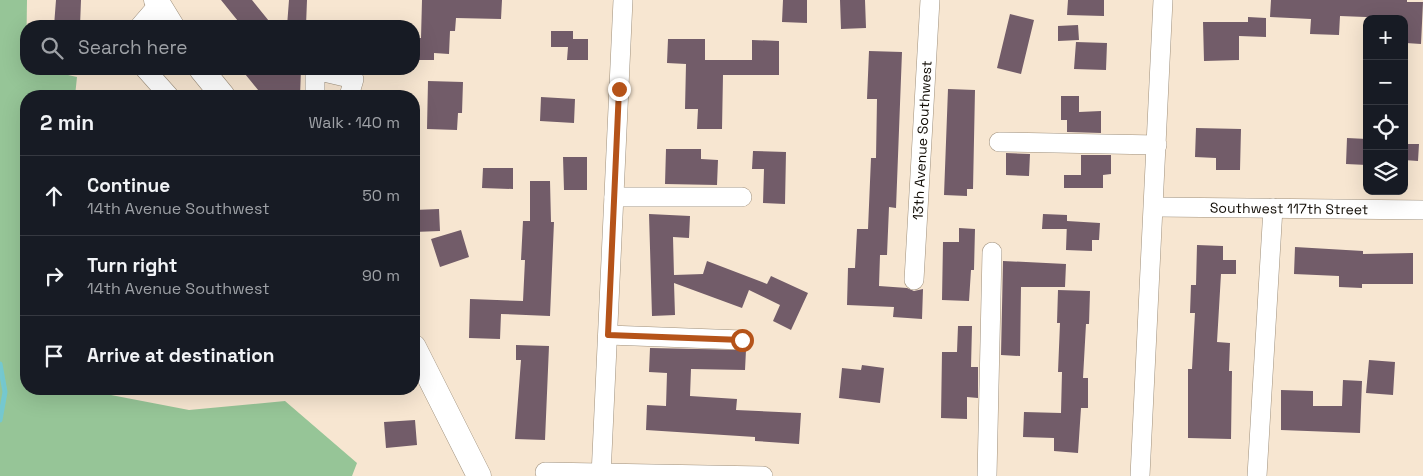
<!DOCTYPE html>
<html lang="en">
<head>
<meta charset="utf-8">
<style>
  :root { --surface:#171b24; --page:#242831; --text:#f1f3f6; --muted:#9ea1a6; --line:#363941 }
  body { margin:0; font-family:"Space Grotesk",sans-serif; background:var(--page); color:var(--text) }
  .controls { position:absolute; right:15px; top:15px; display:grid; overflow:hidden; border-radius:10px; box-shadow:0 5px 20px #0002 }
  .controls button { width:45px; height:45px; display:grid; place-items:center; padding:0; border:0; border-bottom:1px solid var(--line); background:var(--surface); color:var(--text); font:25px sans-serif }
  .stop { position:absolute; width:15px; height:15px; margin:-11px; border:4px solid #b55319; border-radius:50%; background:#fff }
  .stop.end { background:#b55319; border-color:#fff; box-shadow:0 1px 5px #0008 }
  .list { margin:0; padding:0; list-style:none }
  h2 { display:flex; justify-content:space-between; align-items:center; height:65px; margin:0; padding:0 20px; font-size:21px }
  h2 small { font-size:16px; font-weight:400; color:var(--muted) }
  .list li { display:grid; grid-template-columns:32px 1fr auto; gap:15px; align-items:center; box-sizing:border-box; height:80px; padding:0 20px; border-top:1px solid var(--line) }
  .list b { display:block; font-size:19px; white-space:nowrap }
  .list p { margin:0; font-size:16px; white-space:nowrap; color:var(--muted) }
  .list em { font-size:16px; font-style:normal; color:var(--muted) }
  .icon { flex:none; width:28px; height:28px; fill:none; stroke:currentColor; stroke-width:2; stroke-linecap:round; stroke-linejoin:round }
  .map { position:relative; flex:none; width:1423px; height:476px; overflow:hidden }
  .search { position:absolute; background:var(--surface); box-shadow:0 5px 20px #0002; left:20px; top:20px; width:400px; height:55px; display:flex; align-items:center; gap:12px; box-sizing:border-box; padding:0 18px; border-radius:20px; color:var(--muted); font-size:19px }
  .panel { position:absolute; background:var(--surface); box-shadow:0 5px 20px #0002; left:20px; top:90px; width:400px; height:305px; border-radius:20px }
  .map>svg:first-child { display:block }
  .forest { fill:#96c597 }
  .lines { fill:none; stroke-linecap:round; stroke-linejoin:round }
  .stream { stroke:#75c8cf; stroke-width:5 }
  .building { fill:#725c69 }
  .minor-casing { stroke:#9f907c; stroke-width:20 }
  .major-casing { stroke:#9f907c; stroke-width:25 }
  .minor { stroke:#fff; stroke-width:19 }
  .major { stroke:#fff; stroke-width:24 }
  .route { stroke:#b55319; stroke-width:6 }
  .labels { text-anchor:middle; stroke-width:4.5; stroke-linejoin:round; paint-order:stroke }
  .street-label { font-size:14px; fill:#120d06; stroke:#fff5e8 }
</style>
</head>
<body>
<div class="map">
<svg width="1423" height="476" viewBox="0 0 1423 476">
  <rect width="100%" height="100%" fill="#f7e6d1"/>
  <path class="forest" d="M0,0H27L26,69H41L77,77L75,96H26V389H110L111,395L189,410L285,401L357,463L352,476H0Z"/>
  <g class="lines">
    <path class="stream" d="M0,364L5,392L0,420"/>
  </g>
  <path class="building" d="M56,0H81L80,26H54Z
    M221,0H252L273,26H242Z
    M289,0H307L306,26H287Z
    M422,0H502L501,19L456,18L455,31H450L449,54L434,53V60H418L419,38H421Z
    M783,0H807V23L782,22Z
    M840,0H865L866,28L841,29Z
    M1068,0H1104V16L1067,15Z
    M1271,0H1407V2H1423L1421,44L1406,43L1404,19L1391,18L1340,16L1339,35L1310,34L1311,19L1270,17Z
    M1010,14L1034,20L1021,74L997,68Z
    M1248,17L1266,18V37L1239,36V60L1204,61L1203,22H1248Z
    M1078,25L1079,40L1058,41V26Z
    M551,31H573V39H588V60H567L568,47H551Z
    M668,39H705V60H752V40L779,41V75H723L722,129H697L698,109H685L686,64L667,63Z
    M1076,42L1107,43L1106,70L1074,69Z
    M869,51L902,52L896,208L889,207L887,255H880L879,286L907,288L914,291L923,289L922,319L893,317L894,307L847,305L848,268H855L857,229H868L871,158H876L877,99H867Z
    M241,69H301L300,96H263Z
    M428,81L463,82L462,113H458L457,130L427,129Z
    M948,89L975,90L973,189H967V196L944,195Z
    M1061,96H1079V112L1101,111V133L1067,132V120H1061Z
    M541,97L575,99L574,123L540,121Z
    M1196,128L1241,129L1240,170H1216V158L1195,157Z
    M1347,138L1367,139V165L1346,164Z
    M1404,144H1419L1418,161L1404,160Z
    M666,149H701V159L718,160L717,185L665,184Z
    M753,151L786,152L785,204L763,203L764,169H752Z
    M1006,153L1030,154L1029,176L1006,175Z
    M1081,155H1111V174L1103,175V188H1064V175H1081Z
    M563,157H587V190H564Z
    M483,168H513V189L482,188Z
    M530,181H550L551,222H554L550,316L501,314L500,339L469,338L470,299L523,301L525,260H521L523,221H530Z
    M439,209L440,231L414,232V210Z
    M649,214L690,216L689,238L673,237L674,275L703,274L707,261L767,284L771,276L808,293L791,330L773,321L780,305L749,290L742,308L674,283L675,315L652,316Z
    M1043,214L1067,215V229H1042Z
    M1067,221L1100,223L1099,240H1092V251L1066,250Z
    M959,228L975,229L974,270H971L969,301L942,300L943,242H959Z
    M461,230L469,257L440,267L431,239Z
    M1197,245L1223,246V260H1236V274H1221L1217,342L1230,343L1229,371H1232L1231,439L1188,438V369H1192L1195,313H1190L1191,285H1196Z
    M1295,247L1363,251V254L1413,253V284H1362V288L1339,287V276L1294,274Z
    M1003,261L1066,264L1065,287H1021L1020,356L1001,355Z
    M1058,290L1090,291L1089,324H1086L1083,378H1088V408H1081L1078,453L1054,451V438L1023,437L1024,412L1061,413L1062,372H1058L1060,323H1057Z
    M958,326H972L971,367H978V398L967,397V419L941,418L942,352H957Z
    M516,345L549,346L545,440L515,439L521,360H516Z
    M650,348L746,350L745,370L691,369L690,396L737,399L736,410L801,413L799,444L755,441V437L646,430L647,405L666,406L667,373L649,372Z
    M1369,360L1395,362L1393,395L1366,393Z
    M862,365L884,368L880,403L839,398L842,368L861,370Z
    M1343,380L1362,381L1360,433L1281,430V390L1313,391V406H1342Z
    M415,420L417,445L386,448L384,422Z"/>
  <g class="lines">
    <g class="minor-casing">
      <g id="minor">
        <path d="M140,26L159,4"/>
        <path d="M145,69L169,96"/>
        <path d="M315,96V70L354,79L349,96"/>
        <path d="M999,142L1157,145"/>
        <path d="M614,197H742"/>
        <path id="s1" d="M1155,207L1423,210"/>
        <path id="s2" d="M914,280L930,0"/>
        <path d="M608,335L742,340"/>
        <path d="M545,472L763,476"/>
        <path d="M601,476L623,0"/>
        <path d="M987,476L992,252"/>
        <path d="M1140,476L1163,0"/>
        <path d="M1257,476L1273,208"/>
      </g>
    </g>
    <g class="major-casing">
      <path id="major" d="M156,0L172,26
        M201,69L223,96
        M414,347L479,476"/>
    </g>
    <use href="#minor" class="minor"/>
    <use href="#major" class="major"/>
  </g>
  <g class="lines">
    <path class="route" d="M619,89L608,335L742,340"/>
  </g>
  <g class="labels">
    <g class="street-label">
      <text dy="5" stroke="none"><textPath href="#s2" startOffset="140">13th Avenue Southwest</textPath></text>
      <text dy="5" stroke="none"><textPath href="#s1" startOffset="134">Southwest 117th Street</textPath></text>
    </g>
  </g>
</svg>
<div class="controls">
<button>+</button>
<button>−</button>
<button><svg class="icon" aria-label="locate" viewBox="0 0 24 24"><circle cx="12" cy="12" r="6"/><path d="M12 2v4M12 18v4M2 12h4M18 12h4"/></svg></button>
<button><svg class="icon" aria-label="layers" viewBox="0 0 24 24"><path d="M12 4l9 5-9 5-9-5zM3 14l9 5 9-5"/></svg></button>
</div>
<div class="stop" style="left:742px;top:340px"></div>
<div class="stop end" style="left:619px;top:89px"></div>
<div class="search"><svg class="icon" aria-label="search" viewBox="0 0 24 24"><circle cx="10" cy="10" r="6"/><path d="M15 15l6 6"/></svg>Search here</div>
<section class="panel">
<h2>2 min<small>Walk · 140 m</small></h2>
<ul class="list">
<li><svg class="icon" aria-label="ahead" viewBox="0 0 24 24"><path d="M12 20V5M6 11l6-6 6 6"/></svg><div><b>Continue</b><p>14th Avenue Southwest</p></div><em>50 m</em></li>
<li><svg class="icon" aria-label="right" viewBox="0 0 24 24"><path d="M7 20v-9h11M14 6l5 5-5 5"/></svg><div><b>Turn right</b><p>14th Avenue Southwest</p></div><em>90 m</em></li>
<li><svg class="icon" aria-label="arrive" viewBox="0 0 24 24"><path d="M6 21V4h12l-3 4 3 4H6"/></svg><div><b>Arrive at destination</b></div></li>
</ul>
</section>
</div>
</body>
</html>
